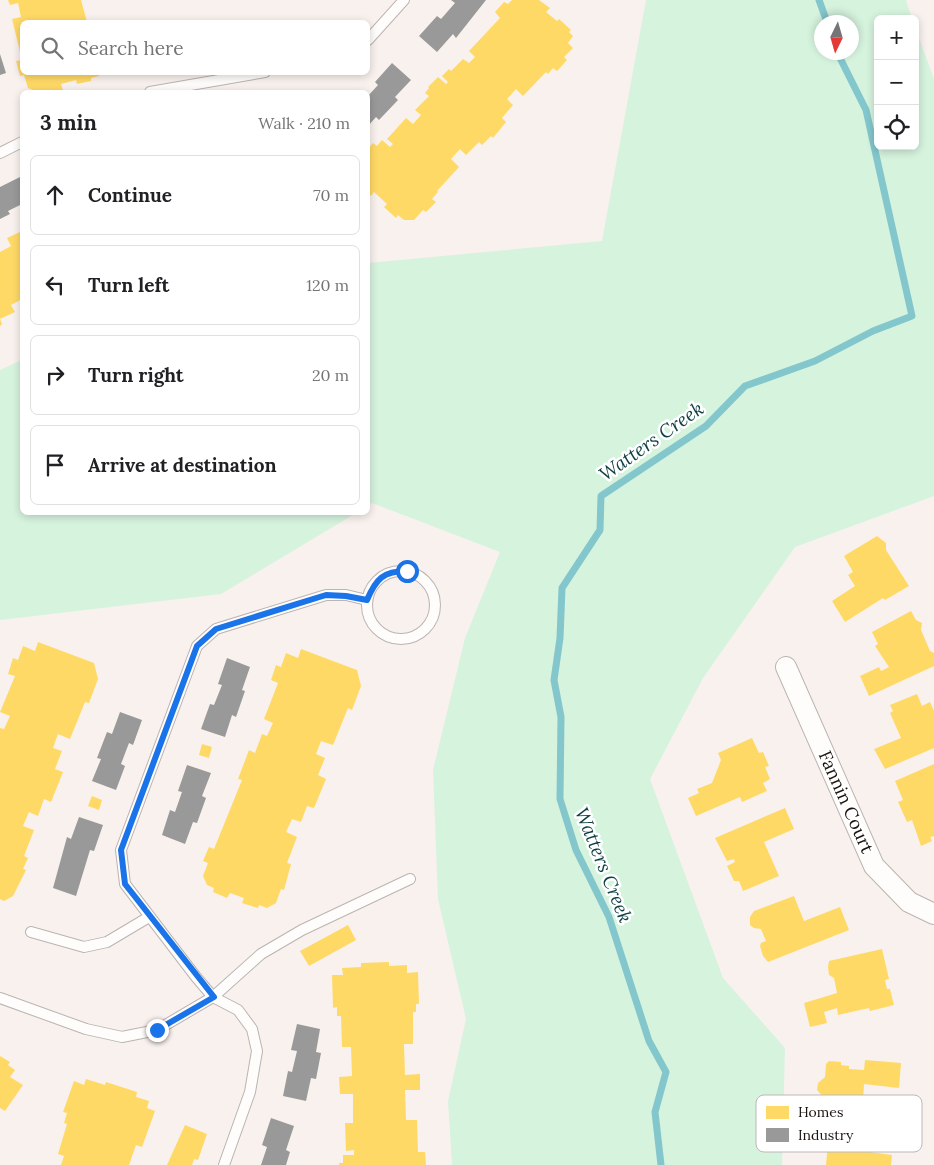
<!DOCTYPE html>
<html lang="en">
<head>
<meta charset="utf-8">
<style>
  :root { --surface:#fff; --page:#f2f2f2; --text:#202124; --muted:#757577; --line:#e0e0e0 }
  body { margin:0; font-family:Lora,serif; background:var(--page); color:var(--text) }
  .controls { position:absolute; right:15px; top:15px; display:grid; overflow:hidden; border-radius:8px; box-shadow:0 2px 8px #0003 }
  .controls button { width:45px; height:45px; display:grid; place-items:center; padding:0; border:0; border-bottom:1px solid var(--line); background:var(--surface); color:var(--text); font:25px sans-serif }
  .compass { position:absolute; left:814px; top:15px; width:45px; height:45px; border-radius:50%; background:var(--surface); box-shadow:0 2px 8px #0003; rotate:185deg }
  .stop { position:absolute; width:15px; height:15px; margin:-11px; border:4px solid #1a73e8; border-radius:50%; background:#fff }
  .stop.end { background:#1a73e8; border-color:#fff; box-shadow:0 1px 5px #0008 }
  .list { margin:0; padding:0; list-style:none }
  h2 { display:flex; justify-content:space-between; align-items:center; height:65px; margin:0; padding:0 20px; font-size:21px }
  h2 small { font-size:16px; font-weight:400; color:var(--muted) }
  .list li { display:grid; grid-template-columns:32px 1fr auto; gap:15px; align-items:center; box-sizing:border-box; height:80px; margin:0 10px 10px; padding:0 10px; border:1px solid var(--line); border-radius:8px }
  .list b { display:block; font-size:19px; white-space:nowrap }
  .list em { font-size:16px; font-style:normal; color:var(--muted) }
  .icon { flex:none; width:28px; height:28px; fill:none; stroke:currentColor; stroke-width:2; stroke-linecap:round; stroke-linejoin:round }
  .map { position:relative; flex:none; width:934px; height:1165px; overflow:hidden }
  .search { position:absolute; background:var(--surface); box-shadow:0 2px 8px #0003; left:20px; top:20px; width:350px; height:55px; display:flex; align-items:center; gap:12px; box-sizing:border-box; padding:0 18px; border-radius:8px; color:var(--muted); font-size:19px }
  .panel { position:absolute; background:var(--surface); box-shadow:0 2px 8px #0003; left:20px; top:90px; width:350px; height:425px; border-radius:8px }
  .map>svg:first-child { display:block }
  .green { fill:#d6f3de; fill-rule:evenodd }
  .homes { fill:#ffd966 }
  .industry { fill:#999 }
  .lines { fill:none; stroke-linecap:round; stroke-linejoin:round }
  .stream { stroke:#83c7cd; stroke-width:7 }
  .service-casing { stroke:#bbb4b0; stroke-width:12 }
  .minor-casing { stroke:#bbb4b0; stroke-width:22 }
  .service { stroke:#fefdfc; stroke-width:10 }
  .minor { stroke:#fefdfc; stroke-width:20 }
  .route { stroke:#1a73e8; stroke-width:6 }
  .labels { text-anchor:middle; stroke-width:5; stroke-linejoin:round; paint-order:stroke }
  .street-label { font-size:18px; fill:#1b130f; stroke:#fff }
  .water-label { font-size:19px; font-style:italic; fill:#0f3f43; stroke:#fff }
  .key { fill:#fff; stroke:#bbb8b7; stroke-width:1 }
  .key-label { font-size:14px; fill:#1b130f }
</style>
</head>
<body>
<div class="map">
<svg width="934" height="1165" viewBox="0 0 934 1165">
  <rect width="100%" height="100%" fill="#f9f1ee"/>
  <path class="green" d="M646,0H906L912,19H878V146H915V27L934,79V496L795,547L703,678L650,779L723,978L785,1048L782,1165H452L448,1101L466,1019L438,899L433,770L465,638L500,552L372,503L368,506V263L602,241ZM852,22V52H822V22Z
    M22,360V512L356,513L221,594L0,620V370Z"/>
  <path class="homes" d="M8,0H81L87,22H22V72H101L99,76L91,78V81L77,84L76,80L61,84L63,90L53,92L45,91L38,92L28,88L24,75L20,76L16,61L22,60L12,19L21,17L18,3L10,5Z
    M512,0H539L550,8L546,12L557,21L559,19L571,30L569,32L573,36L568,43L573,48L564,57L567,60L557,71L553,68L548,74L546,72L523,96L516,89L507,99L513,105L502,118L506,122L493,138L491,136L482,145L479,142L466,155L460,149L451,159L459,167L437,191L438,192L432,199L436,202L426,212L423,210L414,220H404L398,215L396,218L384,207L387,204L374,192L371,196L368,192V149L373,143L377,146L382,140L390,147L393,144L387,139L406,118L413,124L421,115L415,110L429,96L425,93L429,88L428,87L438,77L446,84L448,82L442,76L449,69L451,71L463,59L469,63L475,57L469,51L500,18L495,12L504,2L508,4Z
    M22,231V299L11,305L15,312L0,319L2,324L0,326V252L11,246L7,238Z
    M877,536L886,543V550L909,586L885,600L883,598L845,622L832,601L855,586L848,575L853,572L844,556Z
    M911,611L916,620L922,623L921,630L930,651L934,653V666L869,696L860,676L879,667L881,671L889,667L875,646L878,644L872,632Z
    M38,642L94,663L98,679L89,703L85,702L70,739L58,734L53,748L62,751L55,769L63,772L51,802L44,799L38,816L29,812L23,826L34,830L24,856L28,858L23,869L26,870L13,896L4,901L0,899V728L4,729L10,716L0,712L15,676L8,674L13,658L18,660L23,646L35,651Z
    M301,649L357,670L361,686L352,710L348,708L333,745L321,741L316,754L325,758L318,775L326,779L314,808L307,806L301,822L292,819L286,832L297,837L287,863L291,864L284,890L281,889L276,903L267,908L259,905L258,908L242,903L244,898L230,893L227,898L213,892L214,888L207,885L203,876L208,863L203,861L209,847L214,849L242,780L238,779L249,750L255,753L262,734L267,736L273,723L264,719L278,683L271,680L276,665L281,667L286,653L298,658Z
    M917,694L922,706L930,702L934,711V748L885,769L874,749L901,738L890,713L893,711L890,705Z
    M752,738L759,753L763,752L769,766L765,767L770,779L763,783L767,791L742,802L740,797L696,816L688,798L699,793L697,789L712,783L721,760L718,753Z
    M202,744L212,747L209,758L199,755Z
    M934,764V836L930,837L932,841L921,846L912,820L907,822L898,802L903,800L895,781Z
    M92,796L102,800L99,810L88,806Z
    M785,808L794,829L764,842L779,876L743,891L739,881H734L727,866L735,862L734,859L727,861L715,838Z
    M794,896L804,921L840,907L849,930L768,962L763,956L760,946L761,943L766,941L761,929L754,928L750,925V917L754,911Z
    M348,925L356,940L309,966L300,951Z
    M882,949L889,979L885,980L887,989H890L894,1005L870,1011L869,1008L838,1015L837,1008L824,1012L827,1023L810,1027L804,1003L837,993L834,978L829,975L828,967L829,961Z
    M389,962V966L407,965V973L418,972L419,1004H416V1012H413V1044H404L405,1075L420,1074V1090H405L406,1120H417L418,1152H425L426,1165H339V1163H343V1155H354V1150L346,1151L345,1123H353V1094H340L339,1077L352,1076L351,1047H342L341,1016H337V1007L333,1008L332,975H343L342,968L361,967V963Z
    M0,1056L10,1062L8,1065L15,1070L10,1077L23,1085L5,1111L0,1108Z
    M865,1060L901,1063L899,1088L864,1084L862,1119L824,1115L822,1111L826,1100L817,1090L818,1083L825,1077L826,1064L829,1061L841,1062V1065L849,1066V1069L864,1070Z
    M86,1079L105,1085L106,1082L137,1092L136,1097L149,1101L147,1108L155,1111L142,1147L136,1145L129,1165H61L64,1156L58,1154L67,1124L64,1123L67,1113L63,1112L74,1081L84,1085Z
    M185,1125L207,1134L198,1160L194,1159L192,1165H167Z
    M828,1143L862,1146V1151L892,1155L891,1165H826Z"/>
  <path class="industry" d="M451,0H486L456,38L453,34L437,52L419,36L437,16L441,19L455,3Z
    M0,54L6,73L0,75Z
    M392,63L411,80L395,97L398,100L379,120L376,117L368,126V96L378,85L375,82Z
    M20,177L22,183V204L8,211L10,214L0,219V187Z
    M227,658L250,667L242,690L245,691L236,717L232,715L225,737L201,729L210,704L214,705L222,685L218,684Z
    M120,712L142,720L133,745L129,743L121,764L125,766L116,790L92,781L101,759L97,758L107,732L112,734Z
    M187,765L211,773L202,796L206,798L197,823L193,822L185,844L162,835L170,810L175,812L182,792L178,791Z
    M79,817L103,825L94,851L90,850L76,896L53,888L67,837L71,839Z
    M297,1024L320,1029L316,1052L321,1053L316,1079L311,1078L306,1101L283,1096L288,1071L292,1072L297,1051L291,1050Z
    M271,1118L294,1126L286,1150L290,1152L286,1165H261L267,1147L262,1145Z"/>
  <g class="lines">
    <path class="stream" d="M819,0L827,22
      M661,1165L655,1112L666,1072L649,1041L609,917L576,850L560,799L561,717L554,680L560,638L562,588L600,530L601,496L706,426L745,386L815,361L873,331L912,316L866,110L837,52"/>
    <g class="service-casing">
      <path id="service" d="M368,40L404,0
        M150,92L265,72
        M0,153L22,142
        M367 605a34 34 0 1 1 68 0a34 34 0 1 1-68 0Z
        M31,932L84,947L107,942L149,917
        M0,998L86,1029L122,1037L157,1030L213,997L261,954L302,930L410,879
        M224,1165L250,1092L257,1051L252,1029L238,1010L213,997L196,977L125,884L121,850L197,646L216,629L326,595H346L367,600"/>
    </g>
    <g class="minor-casing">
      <path id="minor" d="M786,667L874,866L909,902L934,914"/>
    </g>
    <use href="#service" class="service"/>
    <use href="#minor" class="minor"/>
  </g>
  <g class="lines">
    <path class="route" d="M157,1030L214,997L125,884L121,850L197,646L216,629L326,595L346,596L367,600C376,579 383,571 407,571"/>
  </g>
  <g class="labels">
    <g class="street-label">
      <text transform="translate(846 802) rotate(66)" y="6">Fannin Court</text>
    </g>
    <g class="water-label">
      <text transform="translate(651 441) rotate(-35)" y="7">Watters Creek</text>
      <text transform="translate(604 865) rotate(68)" y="7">Watters Creek</text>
    </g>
  </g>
  <rect x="756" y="1095" width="166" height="57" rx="8" class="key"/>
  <rect x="766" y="1106" width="23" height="13" fill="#ffd966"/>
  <rect x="766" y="1128" width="23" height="14" fill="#999"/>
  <g class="key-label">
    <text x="798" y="1117">Homes</text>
    <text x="798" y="1140">Industry</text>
  </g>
</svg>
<div class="controls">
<button>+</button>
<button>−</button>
<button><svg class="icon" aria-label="locate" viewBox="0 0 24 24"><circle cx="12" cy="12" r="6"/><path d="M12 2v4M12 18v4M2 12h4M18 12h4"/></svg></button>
</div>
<svg class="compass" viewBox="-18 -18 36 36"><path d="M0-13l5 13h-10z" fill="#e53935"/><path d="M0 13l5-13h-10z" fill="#757577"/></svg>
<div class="stop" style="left:407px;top:571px"></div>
<div class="stop end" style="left:157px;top:1030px"></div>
<div class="search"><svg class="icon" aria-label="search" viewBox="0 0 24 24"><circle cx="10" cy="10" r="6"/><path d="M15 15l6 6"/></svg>Search here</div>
<section class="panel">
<h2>3 min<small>Walk · 210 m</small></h2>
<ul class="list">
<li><svg class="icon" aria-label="ahead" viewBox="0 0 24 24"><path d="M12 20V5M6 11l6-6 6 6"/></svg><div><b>Continue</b></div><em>70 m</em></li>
<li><svg class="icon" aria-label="left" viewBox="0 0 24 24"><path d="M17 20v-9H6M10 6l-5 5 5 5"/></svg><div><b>Turn left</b></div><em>120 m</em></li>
<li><svg class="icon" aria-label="right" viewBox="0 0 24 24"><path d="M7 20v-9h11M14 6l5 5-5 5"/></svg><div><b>Turn right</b></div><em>20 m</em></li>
<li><svg class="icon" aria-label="arrive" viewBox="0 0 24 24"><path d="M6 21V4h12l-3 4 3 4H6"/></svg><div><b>Arrive at destination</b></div></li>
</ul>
</section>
</div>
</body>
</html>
